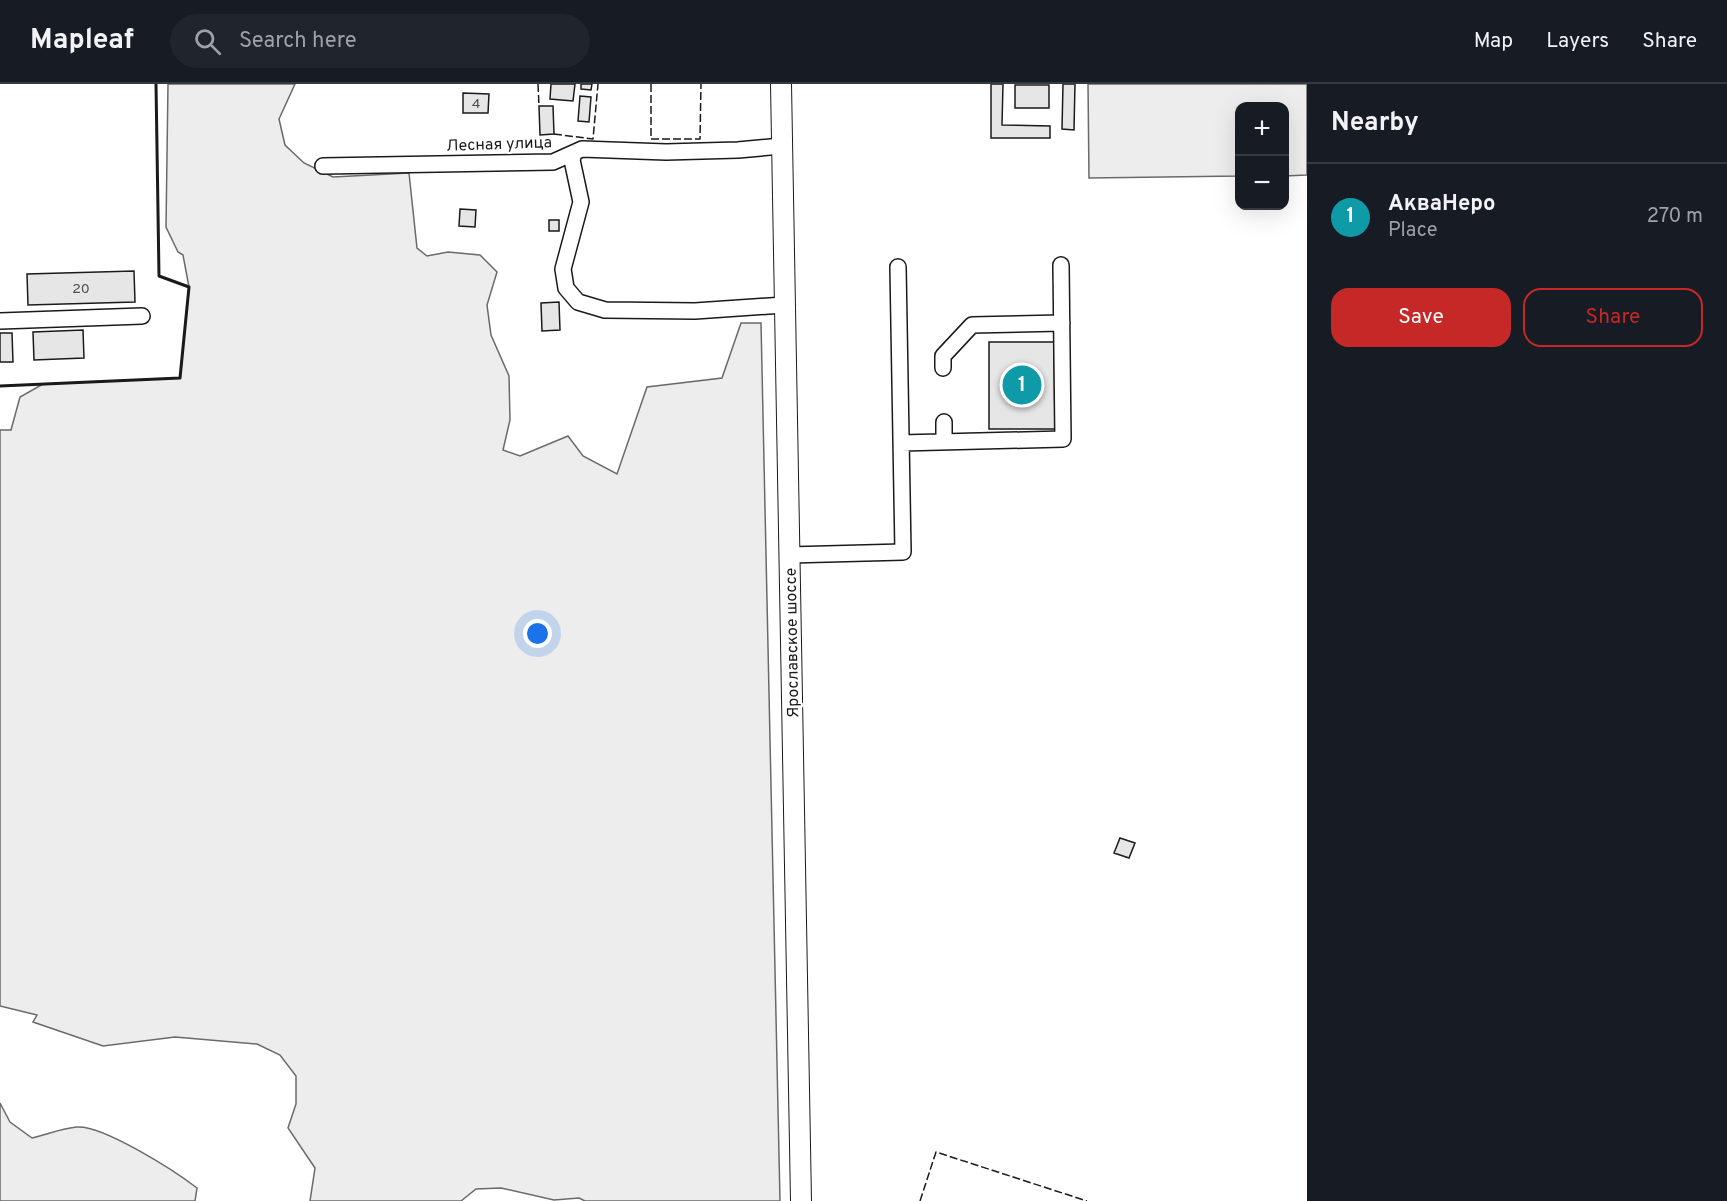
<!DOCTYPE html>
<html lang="en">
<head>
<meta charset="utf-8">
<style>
  :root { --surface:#171b24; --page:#20242c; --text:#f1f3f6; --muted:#9ea1a6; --line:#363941; --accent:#c62828 }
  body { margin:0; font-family:Overpass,sans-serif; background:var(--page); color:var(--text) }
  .controls { position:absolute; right:18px; top:18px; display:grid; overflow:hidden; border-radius:12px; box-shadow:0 6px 24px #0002 }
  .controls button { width:54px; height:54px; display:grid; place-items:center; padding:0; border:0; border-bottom:2px solid var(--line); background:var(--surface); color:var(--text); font:30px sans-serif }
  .you { position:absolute; left:538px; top:550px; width:21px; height:21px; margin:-15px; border:4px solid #fff; border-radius:50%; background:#1a73e8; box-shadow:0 0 0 9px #1a73e833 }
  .badge { display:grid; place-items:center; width:39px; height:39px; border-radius:50%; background:var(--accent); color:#fff; font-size:20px; font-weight:700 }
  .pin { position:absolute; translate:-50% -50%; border:3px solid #fff; box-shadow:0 2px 6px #0006 }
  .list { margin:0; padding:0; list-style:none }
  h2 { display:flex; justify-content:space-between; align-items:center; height:78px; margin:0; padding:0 24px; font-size:26px }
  h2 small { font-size:20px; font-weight:400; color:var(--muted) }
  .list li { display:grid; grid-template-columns:39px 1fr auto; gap:18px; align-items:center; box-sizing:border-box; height:108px; padding:0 24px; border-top:2px solid var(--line) }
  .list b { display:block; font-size:22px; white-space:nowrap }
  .list p { margin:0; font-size:20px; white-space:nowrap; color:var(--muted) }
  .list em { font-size:20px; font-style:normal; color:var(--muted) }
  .actions { display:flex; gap:12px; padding:18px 24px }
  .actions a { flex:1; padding:14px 0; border:2px solid var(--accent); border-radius:18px; text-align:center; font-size:21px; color:var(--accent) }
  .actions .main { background:var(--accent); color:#fff }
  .icon { flex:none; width:33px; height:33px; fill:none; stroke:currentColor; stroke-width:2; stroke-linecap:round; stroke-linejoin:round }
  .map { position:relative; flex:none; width:1307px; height:1117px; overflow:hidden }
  header { display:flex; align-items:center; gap:36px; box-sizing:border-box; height:84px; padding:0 30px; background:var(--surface); border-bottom:2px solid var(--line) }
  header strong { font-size:28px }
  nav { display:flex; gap:33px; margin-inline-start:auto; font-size:21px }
  .search { width:420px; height:54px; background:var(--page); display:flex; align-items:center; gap:15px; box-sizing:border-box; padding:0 21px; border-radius:33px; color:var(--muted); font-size:22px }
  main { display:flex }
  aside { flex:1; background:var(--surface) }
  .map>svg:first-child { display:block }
  .green { fill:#ededed; stroke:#6a6a6a; stroke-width:1.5 }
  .building { fill:#e6e6e6; stroke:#1a1a1a; stroke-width:1.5 }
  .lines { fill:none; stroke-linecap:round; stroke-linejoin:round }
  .minor-casing { stroke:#1a1a1a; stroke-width:18 }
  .major-casing { stroke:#1a1a1a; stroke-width:22 }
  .minor { stroke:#fff; stroke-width:15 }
  .major { stroke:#fff; stroke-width:20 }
  .fence { stroke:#1a1a1a; stroke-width:1.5; stroke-dasharray:8 3; stroke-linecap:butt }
  .wall { stroke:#1a1a1a; stroke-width:3 }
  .labels { text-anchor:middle; stroke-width:4.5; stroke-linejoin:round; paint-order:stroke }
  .number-label { font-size:14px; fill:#4d4d4d }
  .street-label { font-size:16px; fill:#1a1a1a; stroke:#fff }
</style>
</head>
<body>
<header>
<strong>Mapleaf</strong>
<div class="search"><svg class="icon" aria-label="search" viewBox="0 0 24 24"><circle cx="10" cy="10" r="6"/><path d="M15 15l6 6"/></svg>Search here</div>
<nav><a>Map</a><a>Layers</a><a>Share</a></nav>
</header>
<main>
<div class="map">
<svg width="1307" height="1117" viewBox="0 0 1307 1117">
  <rect width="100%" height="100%" fill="#fff"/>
  <path class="green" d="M168,0H295L279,35L285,61L304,79L333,93L409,89L417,164L427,172L448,168L480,171L497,188L487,221L491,251L509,292L510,336L503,366L520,372L568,352L583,372L617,390L647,303L722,294L741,239H761L780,1117H585L579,1114L554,1116L501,1104L476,1105L461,1117H310L315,1084L288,1044L296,1020V992L280,971L257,960L175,953L103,962L33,938L37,931L0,922V346H11L20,313L43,300L180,294L189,203L183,171L178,168L166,143Z
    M1088,0H1307V91L1285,92L1284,22H1240L1239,92L1089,94Z
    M0,1019L10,1038L32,1054C46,1051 62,1044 77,1043C103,1041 175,1087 197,1104L195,1117H0Z"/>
  <path class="building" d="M551,0H575L573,17L550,15Z
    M581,0H592L591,6L581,5Z
    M991,0H1003L1002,41L1050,42V54H991Z
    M1063,0H1075L1074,46L1062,45Z
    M1015,1H1049V24H1015Z
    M463,9L489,10L488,29H463Z
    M580,12L591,13L589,38L578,37Z
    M539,22H553L554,50L540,51Z
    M460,125L476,126L475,143L459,142Z
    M549,136H559V147H549Z
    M134,187L135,218L28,221L27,190Z
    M559,218L560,246L542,247L541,219Z
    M83,246L84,274L34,276L33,248Z
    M0,249H12L13,278H0Z
    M989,258H1054L1055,345H989Z
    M1120,754L1135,759L1129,774L1114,769Z"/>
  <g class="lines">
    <g class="minor-casing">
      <path id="minor" d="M574,69L572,76L581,118L563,185L566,204L578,218L605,226L695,227L784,221
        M323,82L553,78L582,65L666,68L738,66L782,62
        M0,237L142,232
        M943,284V272L972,241L1062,239
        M944,338V358
        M901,359L1063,355L1061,181
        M789,471L903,468L898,183"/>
    </g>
    <g class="major-casing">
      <path id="major" d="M781,0L801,1117"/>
    </g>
    <use href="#minor" class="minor"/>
    <use href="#major" class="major"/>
    <path class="fence" d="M538,0L539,22
      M651,0V55H700L701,0
      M554,50L593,55L598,0
      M920,1117L936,1068L1087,1117"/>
    <path class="wall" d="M0,302L180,294L189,203L159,192L156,0"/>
  </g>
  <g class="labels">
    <g class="number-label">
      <text x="476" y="24">4</text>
      <text x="81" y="209">20</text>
    </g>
    <g class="street-label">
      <text transform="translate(499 59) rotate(-2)" y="6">Лесная улица</text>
      <text transform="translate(791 559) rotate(-91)" y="6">Ярославское шоссе</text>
    </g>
  </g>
</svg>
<div class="controls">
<button>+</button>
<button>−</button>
</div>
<div class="you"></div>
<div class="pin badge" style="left:1022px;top:301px;background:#0f9aa8">1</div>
</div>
<aside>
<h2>Nearby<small></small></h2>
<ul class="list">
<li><span class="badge" style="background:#0f9aa8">1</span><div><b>АкваНеро</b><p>Place</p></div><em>270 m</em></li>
</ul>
<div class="actions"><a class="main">Save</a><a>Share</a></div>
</aside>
</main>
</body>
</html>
